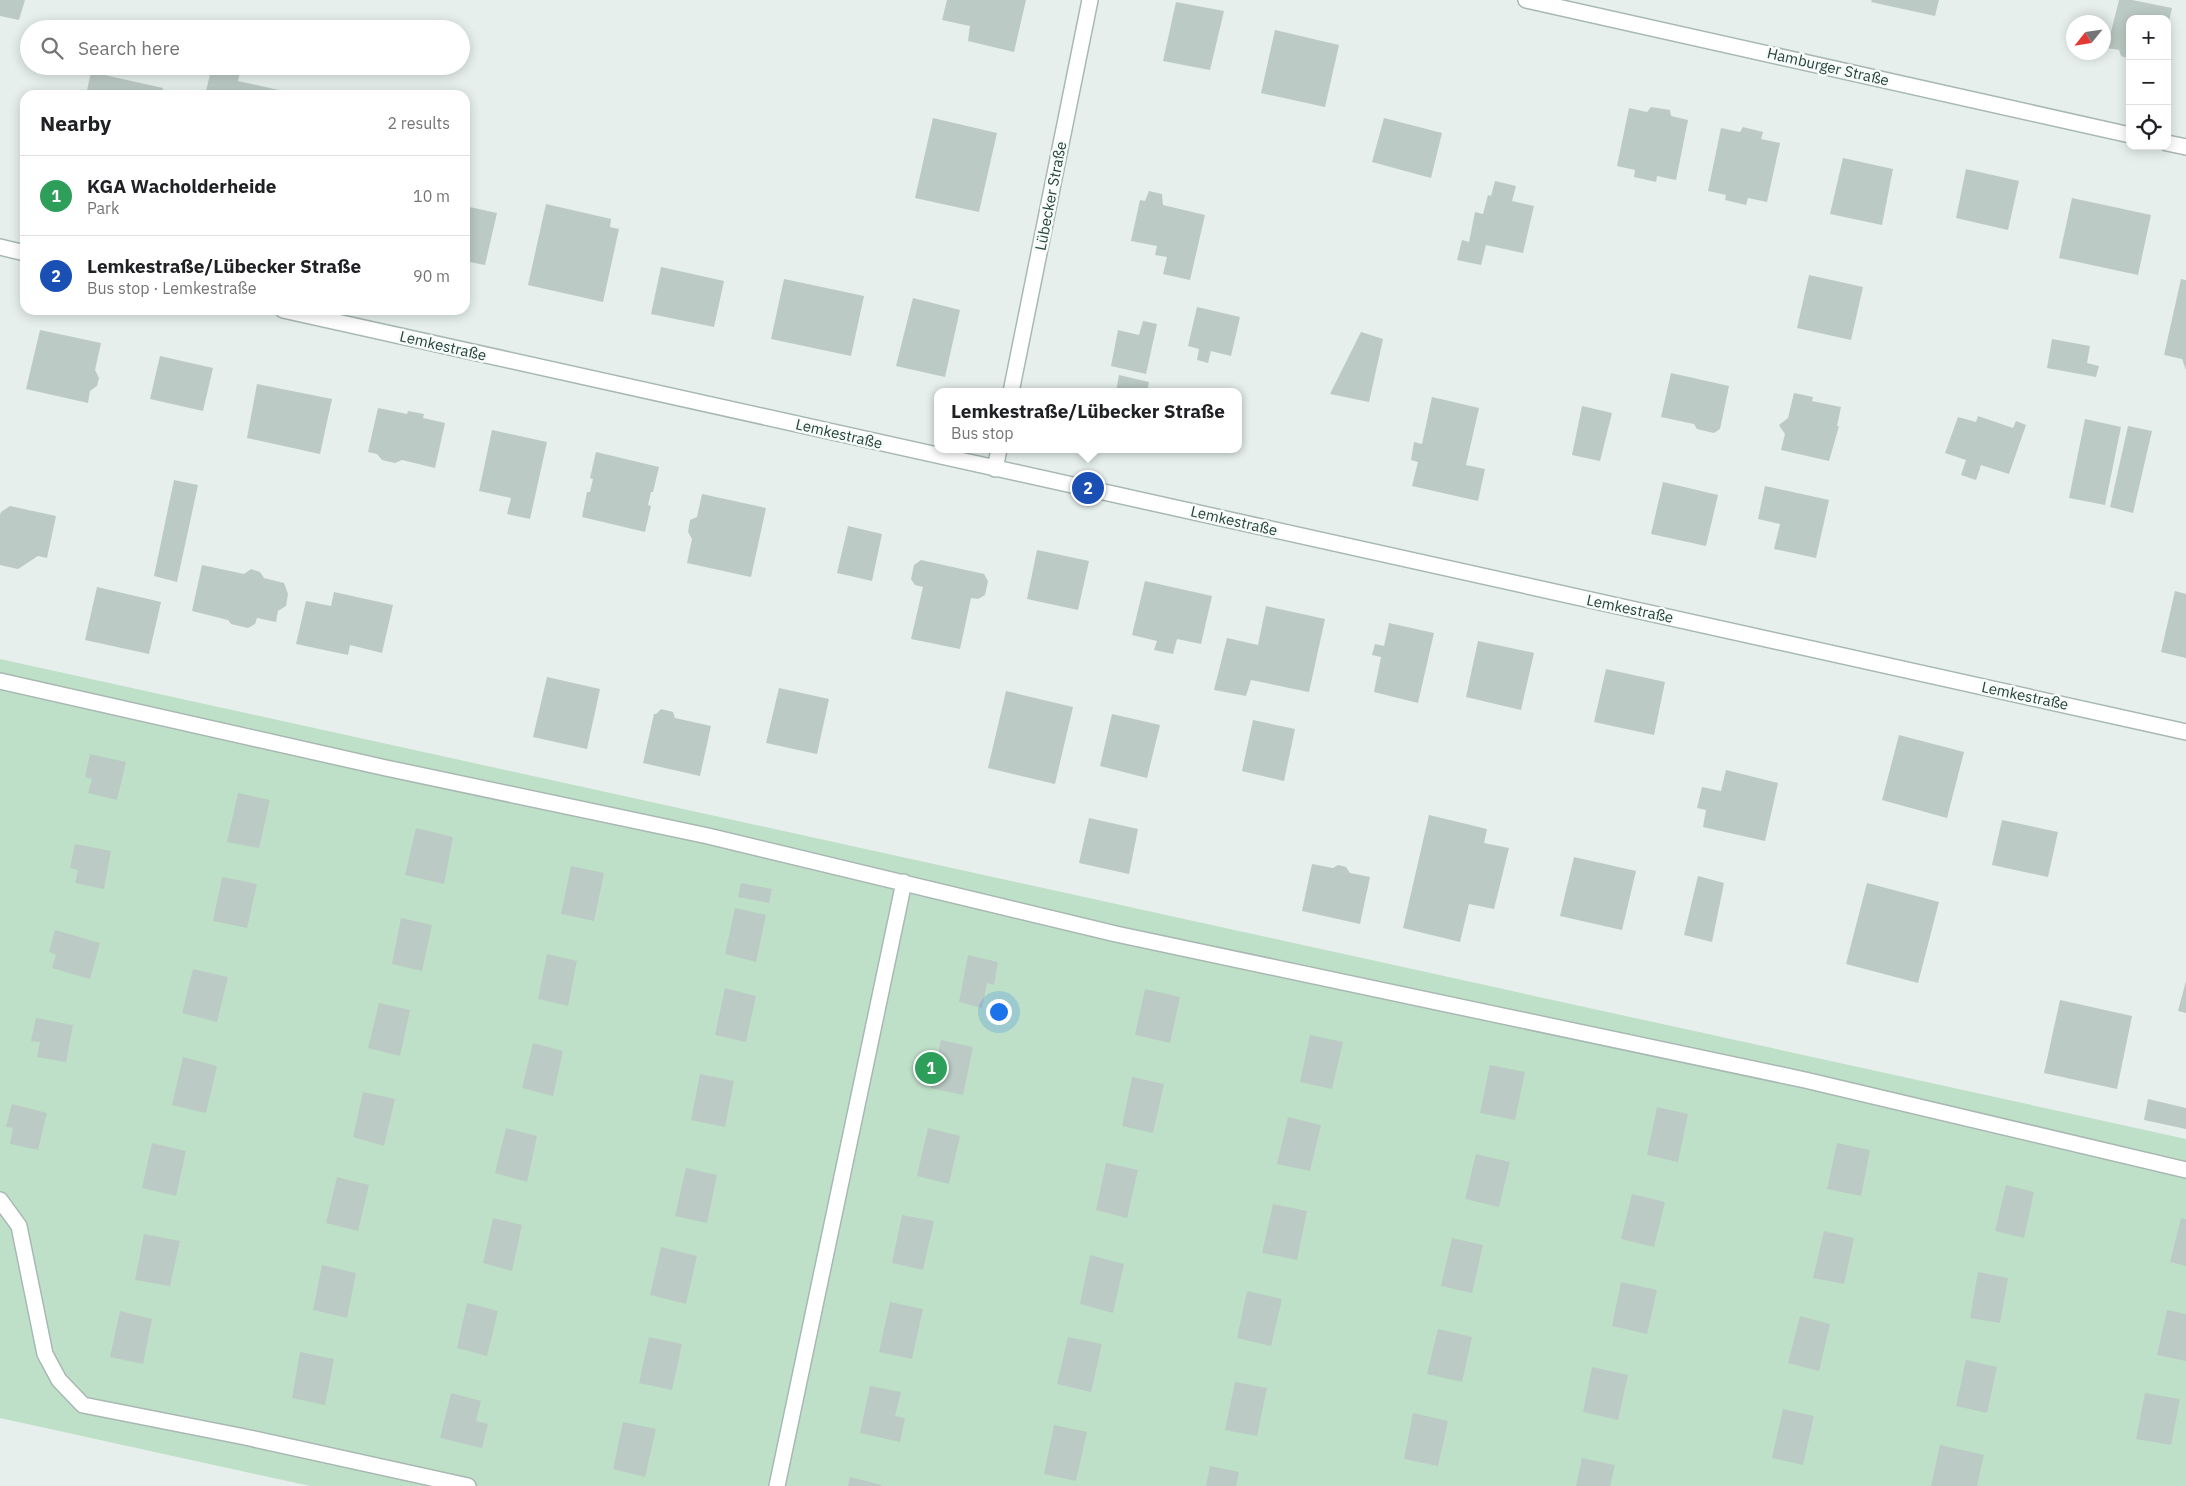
<!DOCTYPE html>
<html lang="en">
<head>
<meta charset="utf-8">
<style>
  :root { --surface:#fff; --page:#f2f2f2; --text:#202124; --muted:#757577; --line:#e0e0e0; --accent:#0b8043 }
  body { margin:0; font-family:"IBM Plex Sans",sans-serif; background:var(--page); color:var(--text) }
  .controls { position:absolute; right:15px; top:15px; display:grid; overflow:hidden; border-radius:10px; box-shadow:0 2px 12px #0003 }
  .controls button { width:45px; height:45px; display:grid; place-items:center; padding:0; border:0; border-bottom:1px solid var(--line); background:var(--surface); color:var(--text); font:25px sans-serif }
  .compass { position:absolute; left:2066px; top:15px; width:45px; height:45px; border-radius:50%; background:var(--surface); box-shadow:0 2px 12px #0003; rotate:240deg }
  .you { position:absolute; left:998px; top:1011px; width:18px; height:18px; margin:-12px; border:4px solid #fff; border-radius:50%; background:#1a73e8; box-shadow:0 0 0 8px #1a73e833 }
  .badge { display:grid; place-items:center; width:32px; height:32px; border-radius:50%; background:var(--accent); color:#fff; font-size:16px; font-weight:700 }
  .pin { position:absolute; translate:-50% -50%; border:2px solid #fff; box-shadow:0 1px 5px #0006 }
  .popup { position:absolute; left:934px; top:388px; width:308px; height:65px; box-sizing:border-box; display:grid; place-content:center; border-radius:10px; background:var(--surface); filter:drop-shadow(0 1px 4px #0005); font-size:16px; white-space:nowrap; color:var(--muted) }
  .popup b { font-size:19px; color:var(--text) }
  .popup::after { content:''; position:absolute; left:50%; top:100%; margin-left:-10px; border:10px solid transparent; border-top-color:var(--surface) }
  .list { margin:0; padding:0; list-style:none }
  h2 { display:flex; justify-content:space-between; align-items:center; height:65px; margin:0; padding:0 20px; font-size:21px }
  h2 small { font-size:16px; font-weight:400; color:var(--muted) }
  .list li { display:grid; grid-template-columns:32px 1fr auto; gap:15px; align-items:center; box-sizing:border-box; height:80px; padding:0 20px; border-top:1px solid var(--line) }
  .list b { display:block; font-size:19px; white-space:nowrap }
  .list p { margin:0; font-size:16px; white-space:nowrap; color:var(--muted) }
  .list em { font-size:16px; font-style:normal; color:var(--muted) }
  .icon { flex:none; width:28px; height:28px; fill:none; stroke:currentColor; stroke-width:2; stroke-linecap:round; stroke-linejoin:round }
  .map { position:relative; flex:none; width:2186px; height:1486px; overflow:hidden }
  .search { position:absolute; background:var(--surface); box-shadow:0 2px 12px #0003; left:20px; top:20px; width:450px; height:55px; display:flex; align-items:center; gap:12px; box-sizing:border-box; padding:0 18px; border-radius:28px; color:var(--muted); font-size:19px }
  .panel { position:absolute; background:var(--surface); box-shadow:0 2px 12px #0003; left:20px; top:90px; width:450px; height:225px; border-radius:15px }
  .map>svg:first-child { display:block }
  .green { fill:#bfe0c8 }
  .building { fill:#bbcac4 }
  .lines { fill:none; stroke-linecap:round; stroke-linejoin:round }
  .lane-casing { stroke:#a8b8b2; stroke-width:18 }
  .street-casing { stroke:#a8b8b2; stroke-width:18 }
  .lane { stroke:#fff; stroke-width:15 }
  .street { stroke:#fff; stroke-width:15 }
  .labels { text-anchor:middle; stroke-width:5; stroke-linejoin:round; paint-order:stroke }
  .street-label { font-size:15px; fill:#24423a; stroke:#f7fbf9 }
</style>
</head>
<body>
<div class="map">
<svg width="2186" height="1486" viewBox="0 0 2186 1486">
  <rect width="100%" height="100%" fill="#e6efeb"/>
  <path class="green" d="M0,659L2186,1139V1486H310L0,1418Z"/>
  <path class="building" d="M0,0H25L19,20L0,16Z
    M947,0H1026L1014,52L968,41L970,26L942,20Z
    M1872,0H1939L1935,16L1871,2Z
    M2119,0H2132L2172,8L2168,26L2167,19H2130V59L2121,56L2119,50L2107,48Z
    M1176,2L1224,11L1210,70L1163,61Z
    M1275,30L1339,45L1325,107L1261,93Z
    M212,66L241,67L238,81L288,92V95H205Z
    M91,72L163,88L162,95H86Z
    M1651,107L1670,110L1671,116L1688,120L1676,180L1657,176L1656,182L1634,177L1635,170L1617,166L1629,108L1647,112Z
    M933,118L997,133L979,212L915,198Z
    M1384,118L1442,133L1431,178L1372,162Z
    M1743,127L1763,132L1761,139L1780,143L1767,202L1748,198L1746,205L1725,200L1726,195L1708,191L1721,128L1740,132Z
    M1843,158L1893,169L1882,225L1830,214Z
    M1966,169L2019,181L2008,230L1956,218Z
    M1495,181L1516,186L1512,201L1534,206L1523,253L1486,245L1481,265L1457,260L1462,240L1469,242L1475,212L1483,214L1488,195L1491,196Z
    M1149,191L1162,194L1163,205L1205,215L1190,280L1163,274L1167,257L1155,255L1157,246L1131,241L1140,200L1145,201Z
    M2072,198L2151,215L2138,275L2059,258Z
    M546,204L611,219L610,227L619,229L603,302L528,285Z
    M465,206L497,213L485,265L465,261Z
    M661,267L724,281L714,327L651,314Z
    M1809,275L1863,287L1851,340L1797,328Z
    M784,279L864,296L851,356L771,339Z
    M2181,279L2186,280V370L2182,359L2164,355Z
    M913,298L960,310L945,377L896,366Z
    M1197,307L1240,317L1231,356L1211,351L1208,363L1197,360L1199,349L1188,346Z
    M1143,321L1157,324L1146,374L1111,366L1118,330L1139,335Z
    M40,330L101,343L95,370L99,378L97,386L90,391L88,403L26,389Z
    M1361,332L1383,339L1369,402L1330,394Z
    M2052,339L2090,346L2087,363L2099,366L2096,377L2047,368Z
    M160,356L213,368L203,411L150,399Z
    M1671,373L1729,386L1720,429L1714,433L1697,429L1694,424L1661,417Z
    M1119,375L1149,382L1147,392H1116Z
    M257,384L332,399L320,454L247,438Z
    M1794,393L1813,397L1812,401L1841,407L1837,426H1839L1829,461L1781,450L1785,434L1779,425L1788,418Z
    M1432,397L1479,408L1466,465L1485,469L1478,501L1412,486L1418,462L1411,460L1414,442L1422,444Z
    M1582,406L1612,413L1600,461L1572,455Z
    M378,408L407,414L408,411L424,414L423,418L445,423L435,468L402,460L395,463L382,460L377,454L368,452Z
    M1978,416L2013,428L2016,421L2026,425L2009,474L1981,465L1976,480L1961,475L1966,460L1945,453L1958,417L1976,422Z
    M2085,419L2121,427L2105,505L2069,498Z
    M2128,426L2152,431L2133,513L2110,507Z
    M492,430L547,442L530,519L507,514L511,498L479,491Z
    M596,452L659,467L653,492H651L648,505L651,506L645,532L582,517L587,492H590L593,479L590,478Z
    M174,480L198,485L177,582L154,576Z
    M1663,482L1718,495L1706,546L1651,534Z
    M1765,486L1829,500L1816,558L1774,549L1780,524L1758,519Z
    M702,494L766,508L751,577L687,563L692,539L688,532L690,520L697,517Z
    M10,506L56,516L47,558L38,556L18,569L0,565V515L1,512Z
    M848,526L882,534L872,581L837,573Z
    M1037,550L1089,561L1078,610L1027,599Z
    M921,560L984,574L988,581L985,595L978,599L971,598L960,649L911,639L923,587L915,585L911,579L914,565Z
    M202,565L244,574L251,569L260,572L264,578L284,583L288,594L286,606L278,611L276,622L257,618L255,624L248,628L231,624L228,620L192,611Z
    M1145,581L1212,596L1201,644L1177,639L1173,654L1154,650L1157,641L1132,635Z
    M97,587L161,602L149,654L85,640Z
    M2175,591L2186,594V658L2161,652Z
    M334,592L393,605L382,653L350,645L348,655L296,644L306,601L331,606Z
    M1266,606L1325,619L1309,692L1251,680L1246,696L1214,690L1227,638L1258,645Z
    M1389,623L1434,633L1418,703L1374,692L1381,657L1372,655L1375,644L1384,646Z
    M1478,641L1534,653L1521,710L1466,697Z
    M1606,669L1665,682L1654,735L1594,722Z
    M547,677L600,689L587,749L533,737Z
    M779,688L829,699L817,754L766,743Z
    M1006,691L1073,707L1055,784L988,768Z
    M661,709L673,712L675,718L711,726L700,776L643,763L654,714H656Z
    M1112,714L1160,725L1147,778L1100,766Z
    M1253,720L1295,729L1284,781L1242,771Z
    M1899,735L1964,752L1947,818L1882,800Z
    M90,754L126,762L117,800L88,793L92,779L85,777Z
    M1726,770L1778,783L1765,841L1703,827L1706,810L1697,808L1702,787L1721,791Z
    M238,793L270,800L259,848L227,842Z
    M1429,815L1487,829L1484,843L1509,848L1494,909L1469,904L1460,942L1403,928Z
    M1089,818L1138,829L1129,874L1079,863Z
    M2002,820L2058,832L2048,877L1992,865Z
    M416,828L453,837L444,884L405,875Z
    M75,844L111,851L104,889L75,883L78,870L70,868Z
    M1574,857L1636,871L1622,930L1560,916Z
    M1312,864L1333,868L1338,865L1346,867L1350,873L1370,877L1360,924L1302,911Z
    M571,866L604,873L594,921L561,914Z
    M1698,876L1724,883L1712,942L1684,935Z
    M222,877L257,884L247,928L213,921Z
    M741,883L772,889L769,903L738,897Z
    M1867,883L1939,902L1918,983L1846,964Z
    M735,908L766,915L756,962L725,954Z
    M401,918L432,925L422,971L392,964Z
    M55,930L100,943L90,979L52,968L56,955L49,952Z
    M547,954L577,961L568,1006L538,999Z
    M968,955L998,962L994,985L987,983L982,1008L959,1002Z
    M193,969L228,977L217,1022L182,1013Z
    M2186,981V1013L2178,1011Z
    M725,988L756,996L746,1042L715,1035Z
    M1145,989L1180,997L1170,1043L1135,1035Z
    M2060,1000L2132,1016L2117,1089L2044,1073Z
    M379,1003L410,1010L400,1056L368,1048Z
    M36,1018L73,1025L66,1062L37,1057L40,1042L31,1041Z
    M1310,1035L1343,1042L1332,1089L1300,1082Z
    M941,1040L973,1047L963,1095L931,1088Z
    M533,1043L563,1051L553,1096L522,1088Z
    M183,1057L217,1066L206,1113L172,1105Z
    M1490,1065L1525,1072L1515,1120L1480,1113Z
    M700,1074L734,1081L725,1127L691,1120Z
    M1132,1077L1164,1084L1153,1133L1122,1126Z
    M363,1092L395,1099L384,1146L353,1137Z
    M2148,1099L2186,1108V1129L2144,1120Z
    M12,1104L47,1113L38,1150L10,1144L13,1128L6,1127Z
    M1657,1107L1688,1114L1678,1162L1647,1155Z
    M1288,1117L1321,1125L1310,1171L1277,1164Z
    M506,1128L537,1136L527,1182L495,1173Z
    M928,1128L960,1136L949,1184L917,1176Z
    M152,1143L186,1151L176,1196L142,1188Z
    M1837,1143L1870,1150L1861,1196L1827,1189Z
    M1476,1154L1510,1162L1499,1207L1465,1199Z
    M1106,1163L1138,1170L1127,1218L1096,1210Z
    M686,1168L717,1175L707,1223L675,1216Z
    M337,1177L369,1185L358,1231L326,1223Z
    M2006,1185L2034,1192L2024,1238L1995,1231Z
    M1632,1194L1665,1202L1654,1247L1621,1239Z
    M1273,1204L1307,1211L1297,1260L1262,1253Z
    M902,1215L934,1221L923,1270L892,1263Z
    M493,1218L522,1225L512,1271L483,1263Z
    M2181,1218L2186,1219V1266L2170,1262Z
    M1824,1231L1854,1238L1844,1284L1813,1278Z
    M144,1234L180,1241L170,1286L135,1280Z
    M1452,1238L1483,1245L1472,1293L1441,1286Z
    M661,1247L697,1256L686,1304L650,1295Z
    M1090,1255L1124,1264L1113,1313L1080,1304Z
    M322,1265L356,1273L347,1318L313,1310Z
    M1978,1272L2008,1278L2000,1323L1970,1318Z
    M1621,1282L1657,1290L1647,1334L1612,1326Z
    M1247,1291L1282,1299L1271,1346L1237,1338Z
    M890,1302L923,1309L912,1359L879,1352Z
    M467,1303L498,1311L487,1356L457,1348Z
    M2167,1310L2186,1314V1361L2157,1355Z
    M120,1311L152,1319L143,1364L110,1357Z
    M1800,1316L1830,1324L1819,1371L1788,1363Z
    M1438,1329L1472,1337L1462,1382L1427,1374Z
    M649,1337L682,1344L672,1390L639,1383Z
    M1068,1337L1102,1344L1091,1392L1057,1384Z
    M300,1352L334,1359L325,1405L292,1398Z
    M1966,1360L1997,1367L1987,1413L1956,1406Z
    M1592,1367L1628,1375L1618,1420L1583,1412Z
    M1235,1382L1267,1388L1257,1436L1225,1430Z
    M870,1386L901,1392L895,1416L905,1418L900,1442L860,1433Z
    M451,1393L481,1401L476,1421L488,1424L482,1448L440,1438Z
    M2145,1393L2180,1399L2171,1445L2136,1439Z
    M1783,1409L1814,1416L1803,1465L1772,1458Z
    M1413,1413L1448,1421L1438,1466L1404,1459Z
    M623,1422L656,1429L645,1477L613,1469Z
    M1054,1425L1087,1432L1076,1481L1044,1474Z
    M1940,1445L1984,1455L1977,1486H1931Z
    M1582,1458L1615,1465L1610,1486H1576Z
    M1210,1466L1239,1472L1236,1486H1206Z
    M850,1477L882,1485V1486H848Z"/>
  <g class="lines">
    <g class="lane-casing">
      <path id="lane" d="M0,681L386,768L708,836L1116,934L1805,1080L2186,1170
        M0,1200L19,1226L45,1354L59,1380L83,1405L245,1437L468,1486
        M777,1486L904,882"/>
    </g>
    <g class="street-casing">
      <path id="street" d="M1526,0L2130,135
        M2167,143L2186,147
        M0,247L25,253
        M283,310L2186,732
        M1011,392L1090,0
        M995,469L999,449"/>
    </g>
    <use href="#lane" class="lane"/>
    <use href="#street" class="street"/>
  </g>
  <g class="labels">
    <g class="street-label">
      <text transform="translate(1828 67) rotate(13)" y="5">Hamburger Straße</text>
      <text transform="translate(1051 196) rotate(-79)" y="5">Lübecker Straße</text>
      <text transform="translate(443 346) rotate(13)" y="5">Lemkestraße</text>
      <text transform="translate(839 434) rotate(13)" y="5">Lemkestraße</text>
      <text transform="translate(1234 521) rotate(13)" y="5">Lemkestraße</text>
      <text transform="translate(1630 609) rotate(12)" y="5">Lemkestraße</text>
      <text transform="translate(2025 696) rotate(12)" y="5">Lemkestraße</text>
    </g>
  </g>
</svg>
<div class="controls">
<button>+</button>
<button>−</button>
<button><svg class="icon" aria-label="locate" viewBox="0 0 24 24"><circle cx="12" cy="12" r="6"/><path d="M12 2v4M12 18v4M2 12h4M18 12h4"/></svg></button>
</div>
<svg class="compass" viewBox="-18 -18 36 36"><path d="M0-13l5 13h-10z" fill="#e53935"/><path d="M0 13l5-13h-10z" fill="#757577"/></svg>
<div class="you"></div>
<div class="pin badge" style="left:931px;top:1068px;background:#2e9e5b">1</div>
<div class="pin badge" style="left:1088px;top:488px;background:#1a4fb4">2</div>
<div class="popup"><b>Lemkestraße/Lübecker Straße</b>Bus stop</div>
<div class="search"><svg class="icon" aria-label="search" viewBox="0 0 24 24"><circle cx="10" cy="10" r="6"/><path d="M15 15l6 6"/></svg>Search here</div>
<section class="panel">
<h2>Nearby<small>2 results</small></h2>
<ul class="list">
<li><span class="badge" style="background:#2e9e5b">1</span><div><b>KGA Wacholderheide</b><p>Park</p></div><em>10 m</em></li>
<li><span class="badge" style="background:#1a4fb4">2</span><div><b>Lemkestraße/Lübecker Straße</b><p>Bus stop · Lemkestraße</p></div><em>90 m</em></li>
</ul>
</section>
</div>
</body>
</html>
